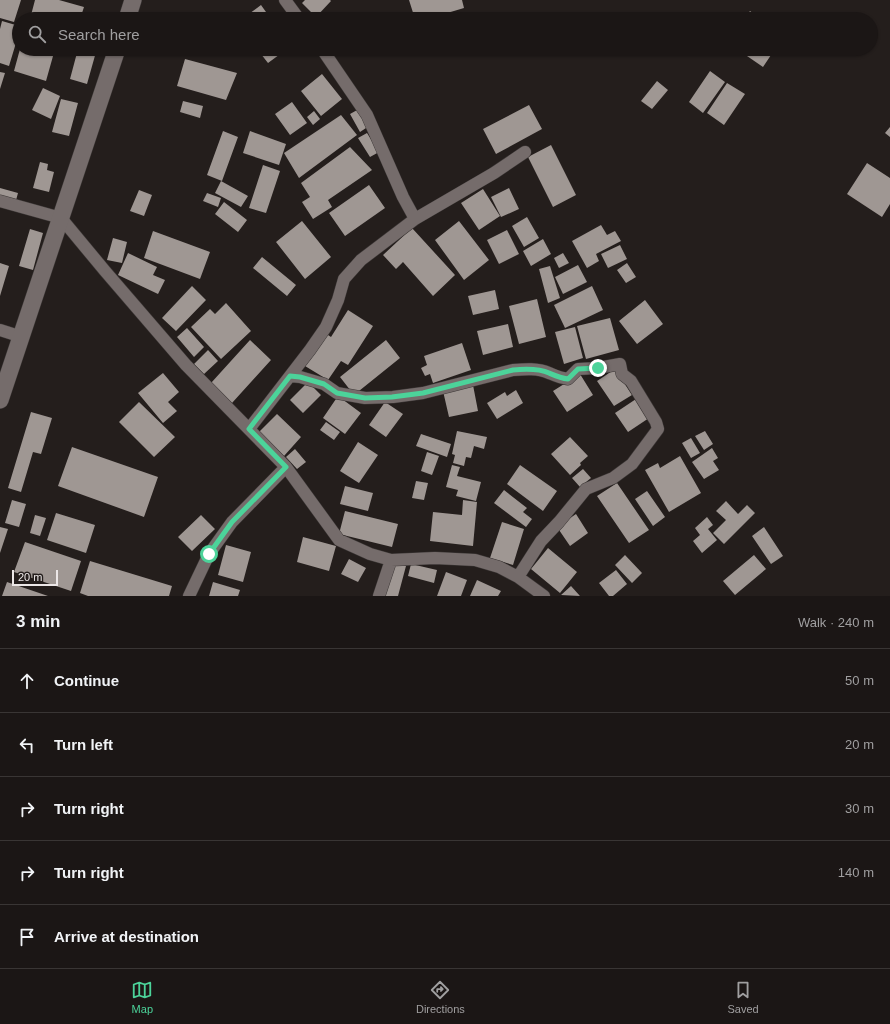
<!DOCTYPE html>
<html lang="en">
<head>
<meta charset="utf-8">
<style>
  :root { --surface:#1b1615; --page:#241f1e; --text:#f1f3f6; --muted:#a09fa0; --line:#393534; --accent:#4cd39a }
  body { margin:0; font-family:Arial,sans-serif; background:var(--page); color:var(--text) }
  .scale { position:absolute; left:12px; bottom:10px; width:46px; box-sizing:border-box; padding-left:4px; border:2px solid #ece7e7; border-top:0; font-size:11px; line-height:14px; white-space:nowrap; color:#ece7e7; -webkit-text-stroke:3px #241e1c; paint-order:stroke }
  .stop { position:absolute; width:12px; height:12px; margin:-9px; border:3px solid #4cd39a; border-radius:50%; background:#fff }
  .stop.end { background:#4cd39a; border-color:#fff; box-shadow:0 1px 4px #0008 }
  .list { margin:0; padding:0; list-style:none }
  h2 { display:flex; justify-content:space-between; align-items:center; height:52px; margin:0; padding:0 16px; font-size:17px }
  h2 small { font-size:13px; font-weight:400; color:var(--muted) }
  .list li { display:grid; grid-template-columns:26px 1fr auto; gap:12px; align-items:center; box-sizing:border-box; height:64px; padding:0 16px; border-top:1px solid var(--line) }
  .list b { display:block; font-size:15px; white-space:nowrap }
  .list em { font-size:13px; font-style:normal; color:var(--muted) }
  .icon { flex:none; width:22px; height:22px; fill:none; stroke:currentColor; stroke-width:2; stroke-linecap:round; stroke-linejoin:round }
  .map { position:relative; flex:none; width:890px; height:596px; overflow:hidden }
  .search { position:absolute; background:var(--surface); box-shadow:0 1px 3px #0004; left:12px; right:12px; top:12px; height:44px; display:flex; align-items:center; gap:10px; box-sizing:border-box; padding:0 14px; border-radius:22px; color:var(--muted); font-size:15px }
  .sheet { height:372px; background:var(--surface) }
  nav { display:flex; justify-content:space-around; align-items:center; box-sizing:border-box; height:56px; border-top:1px solid var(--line); background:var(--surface); font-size:11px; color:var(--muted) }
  nav a { display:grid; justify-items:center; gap:2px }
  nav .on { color:var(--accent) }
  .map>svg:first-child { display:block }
  .building { fill:#9f9793 }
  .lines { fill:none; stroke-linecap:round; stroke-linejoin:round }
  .minor-casing { stroke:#3e3938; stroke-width:13 }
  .secondary-casing { stroke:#3e3938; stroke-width:18 }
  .minor { stroke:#756c6b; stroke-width:12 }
  .secondary { stroke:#756c6b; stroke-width:17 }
  .route { stroke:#4cd39a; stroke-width:5 }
</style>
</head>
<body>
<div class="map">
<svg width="890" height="596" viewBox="0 0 890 596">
  <rect width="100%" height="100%" fill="#241e1c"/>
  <path class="building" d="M0,0H21L14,22L0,18Z
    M35,0H59L84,7L80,19H30Z
    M305,0H330L331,1L316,17L302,3Z
    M409,0H462L464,8L427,19H415Z
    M261,5L271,19H242Z
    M750,11L760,19H744Z
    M2,21L19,26V33L9,66L0,63V29Z
    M20,49H55L46,81L14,71Z
    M78,49H86L96,52L87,84L70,79Z
    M153,49H162L161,53L152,51Z
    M257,49H287L268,63Z
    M751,49H775L763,67L747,56Z
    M185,59L237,73L226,100L177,86Z
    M710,71L725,82L703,113L689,102Z
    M0,72L5,73L0,89Z
    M322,74L342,99L321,116L301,91Z
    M657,81L668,90L652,109L641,101Z
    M727,83L745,94L724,125L707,113Z
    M43,88L60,96L51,119L32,110Z
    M61,99L78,103L69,136L52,132Z
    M183,101L203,106L200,118L180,112Z
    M292,102L307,123L290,135L275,114Z
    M529,105L542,129L496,154L483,129Z
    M359,109L369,126L360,132L350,114Z
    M314,111L320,119L313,125L307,117Z
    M341,115L357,135L299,178L284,153Z
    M890,127V137L885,133Z
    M223,131L238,137L222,181L207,175Z
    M250,131L286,144L279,165L243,153Z
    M367,133L379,152L370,157L358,138Z
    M551,145L576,195L553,207L528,157Z
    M350,147L372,170L328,200L332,207L313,219L302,202L310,197L301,183Z
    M40,162L48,164L47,170L54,172L49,192L33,188Z
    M867,163L890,178V204L882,217L847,194Z
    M263,165L280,171L266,213L249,208Z
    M221,181L248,196L241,207L215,193Z
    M369,185L385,208L345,236L329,213Z
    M0,188L18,193L15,204L0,200Z
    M509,188L519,209L501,217L491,197Z
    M483,189L500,216L479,230L461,203Z
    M139,190L152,195L144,216L130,211Z
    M207,193L221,198L218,207L203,201Z
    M224,202L247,220L238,232L215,214Z
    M527,217L539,238L524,247L512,226Z
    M302,221L331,257L305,279L276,242Z
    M459,221L489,260L464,280L435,240Z
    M601,225L607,235L615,231L621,241L596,254L599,261L587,268L572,241Z
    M412,228L455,275L433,296L403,262L396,269L383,255Z
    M30,229L43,233L33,270L19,266Z
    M507,230L519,254L499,264L487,240Z
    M153,231L210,252L200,279L144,258Z
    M113,238L127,242L122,263L107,260Z
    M543,239L551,254L531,266L523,251Z
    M620,245L627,259L608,268L601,254Z
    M128,253L157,267L153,275L165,280L158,294L118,275Z
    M563,253L569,263L559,268L554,258Z
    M262,257L296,285L287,296L253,268Z
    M0,263L9,266L0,296Z
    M627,263L636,277L626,283L617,270Z
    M578,265L587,282L563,294L555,277Z
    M550,266L560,298L548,303L539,269Z
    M192,286L206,300L176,331L162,318Z
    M592,286L603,310L565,328L554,305Z
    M495,290L499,309L473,315L468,296Z
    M537,299L546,337L519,344L509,306Z
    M645,300L663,324L637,344L619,321Z
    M226,303L251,331L221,359L191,327L210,309L215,314Z
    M348,310L373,326L348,365L341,361L328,380L305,366L325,333L331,337Z
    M610,318L619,350L586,359L577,326Z
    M508,324L513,347L483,355L477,331Z
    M575,327L583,358L564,364L555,332Z
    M187,328L204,347L194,357L177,337Z
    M250,340L271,360L232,403L211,383Z
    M386,340L400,358L354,395L340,377Z
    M462,343L471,370L433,383L430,374L425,376L421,368L427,365L424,356Z
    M208,350L218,361L204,374L194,364Z
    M615,369L632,395L614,406L597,381Z
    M163,373L179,392L168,402L177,411L163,423L138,393Z
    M580,374L593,395L567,412L553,391Z
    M308,382L321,395L303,413L290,400Z
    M473,385L478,411L449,417L443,391Z
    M516,390L523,403L497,419L487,403L505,392L507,396Z
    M338,396L361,413L345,434L323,418Z
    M636,399L649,418L628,432L615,413Z
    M139,402L175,437L154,457L119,422Z
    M385,402L403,414L386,437L369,425Z
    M31,412L52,418L41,454L33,452L21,492L8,488Z
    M277,414L301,437L284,456L259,432Z
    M326,422L340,432L334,440L320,430Z
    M457,431L487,437L484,449L474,446L471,458L466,457L464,466L453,463L455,455L452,454Z
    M705,431L713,444L704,450L695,436Z
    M421,434L451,444L447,457L416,446Z
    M570,437L588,456L580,463L581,465L570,475L551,454Z
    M691,438L700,453L691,458L682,443Z
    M358,442L378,455L359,483L340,471Z
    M72,447L158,477L144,517L58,486Z
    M712,448L718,458L713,461L719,470L704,479L692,462Z
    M295,449L306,462L297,469L286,457Z
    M427,452L439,456L432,475L421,471Z
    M680,456L701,493L669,512L645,470L658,463L660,468Z
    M452,465L460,467L457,476L481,482L476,501L456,496L458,490L446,487Z
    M520,465L557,491L543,511L507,484Z
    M583,469L591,478L580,487L572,478Z
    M416,481L428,483L424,500L412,498Z
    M617,483L649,530L629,543L597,496Z
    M345,486L373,493L368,511L340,504Z
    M504,490L527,508L523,512L532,519L526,527L494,503Z
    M647,491L665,517L653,526L635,499Z
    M12,500L26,504L19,527L5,523Z
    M463,500L477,502L473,546L430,541L433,512L462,515Z
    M726,501L738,514L747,505L755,513L724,544L713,533L726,520L716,511Z
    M345,511L398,524L392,547L339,534Z
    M56,513L95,525L86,553L47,540Z
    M576,514L588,533L570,546L557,527Z
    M35,515L46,518L40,536L30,533Z
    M201,515L215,529L192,551L178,537Z
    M707,517L713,525L708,529L717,540L702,553L693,541L700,535L695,528Z
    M502,522L524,529L513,565L490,558Z
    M0,527L8,529L0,553Z
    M764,527L783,556L771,564L752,536Z
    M303,537L336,546L329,571L297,562Z
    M25,542L81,561L71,591L14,572Z
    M226,545L251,552L243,582L218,575Z
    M548,548L577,572L560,593L531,569Z
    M625,555L642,573L632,583L615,565Z
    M754,555L766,569L735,595L723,581Z
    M349,559L366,568L358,582L341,574Z
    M90,561L172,586L169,596H88L80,593Z
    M391,562L406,566L398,596H382Z
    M411,564L437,570L434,583L408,576Z
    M616,570L627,584L613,596H609L599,583Z
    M446,572L467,580L461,596H437Z
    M477,580L501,591L498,596H470Z
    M7,582L48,596H2Z
    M213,582L240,590L238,596H209Z
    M571,586L580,596L561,595Z"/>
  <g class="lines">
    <g class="minor-casing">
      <path id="minor" d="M285,0L299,19
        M322,49L367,115L403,197L415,219
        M0,201L61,218L105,271L186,365L286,467L339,540L370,554L391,560L435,558L475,560L499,567L518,577L544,596
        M0,330L22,337
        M290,376L300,377L324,384L337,393L365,398L393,397L423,393L513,370C525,369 538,368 549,373C556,376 560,378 568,379L578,369L598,368L620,364L622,374L631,381L656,422L658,429L632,464L613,478L586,489L559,522L541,541L518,577
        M249,429L310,350L326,327L338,300L344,279L361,260L415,219L494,173L525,152
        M189,596L209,554L232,522L286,467
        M379,596L391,560"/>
    </g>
    <g class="secondary-casing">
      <path id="secondary" d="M127,19L133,0
        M0,400L117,49"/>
    </g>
    <use href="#minor" class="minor"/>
    <use href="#secondary" class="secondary"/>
  </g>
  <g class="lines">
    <path class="route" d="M209,554L232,522L286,467L249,429L290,376L300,377L324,384L337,393L365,398L392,397L423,393L513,370C524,369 538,368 549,373C556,376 560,378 568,379L578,369L598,368"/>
  </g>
</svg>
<div class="scale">20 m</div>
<div class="stop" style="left:209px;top:554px"></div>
<div class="stop end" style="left:598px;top:368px"></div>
<div class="search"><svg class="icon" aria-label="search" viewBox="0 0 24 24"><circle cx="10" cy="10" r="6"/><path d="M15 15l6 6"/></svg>Search here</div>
</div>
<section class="sheet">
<h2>3 min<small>Walk · 240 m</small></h2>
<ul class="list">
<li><svg class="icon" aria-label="ahead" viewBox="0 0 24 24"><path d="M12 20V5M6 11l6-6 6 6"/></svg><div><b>Continue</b></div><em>50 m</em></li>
<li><svg class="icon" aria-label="left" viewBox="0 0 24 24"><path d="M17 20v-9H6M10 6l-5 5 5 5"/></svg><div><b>Turn left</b></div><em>20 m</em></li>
<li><svg class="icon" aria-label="right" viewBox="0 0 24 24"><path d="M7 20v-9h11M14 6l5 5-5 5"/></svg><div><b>Turn right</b></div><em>30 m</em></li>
<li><svg class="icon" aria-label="right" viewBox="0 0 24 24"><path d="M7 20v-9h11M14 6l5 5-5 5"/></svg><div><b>Turn right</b></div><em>140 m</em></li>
<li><svg class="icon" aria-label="arrive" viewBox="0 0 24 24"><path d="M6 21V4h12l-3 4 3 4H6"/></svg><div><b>Arrive at destination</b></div></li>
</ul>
</section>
<nav>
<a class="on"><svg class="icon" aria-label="map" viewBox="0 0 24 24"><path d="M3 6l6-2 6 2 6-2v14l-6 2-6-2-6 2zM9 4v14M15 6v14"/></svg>Map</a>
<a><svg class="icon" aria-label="directions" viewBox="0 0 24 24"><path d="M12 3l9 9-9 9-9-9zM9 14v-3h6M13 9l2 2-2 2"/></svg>Directions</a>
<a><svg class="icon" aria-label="saved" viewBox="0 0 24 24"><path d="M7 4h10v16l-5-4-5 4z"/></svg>Saved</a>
</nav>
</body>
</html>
